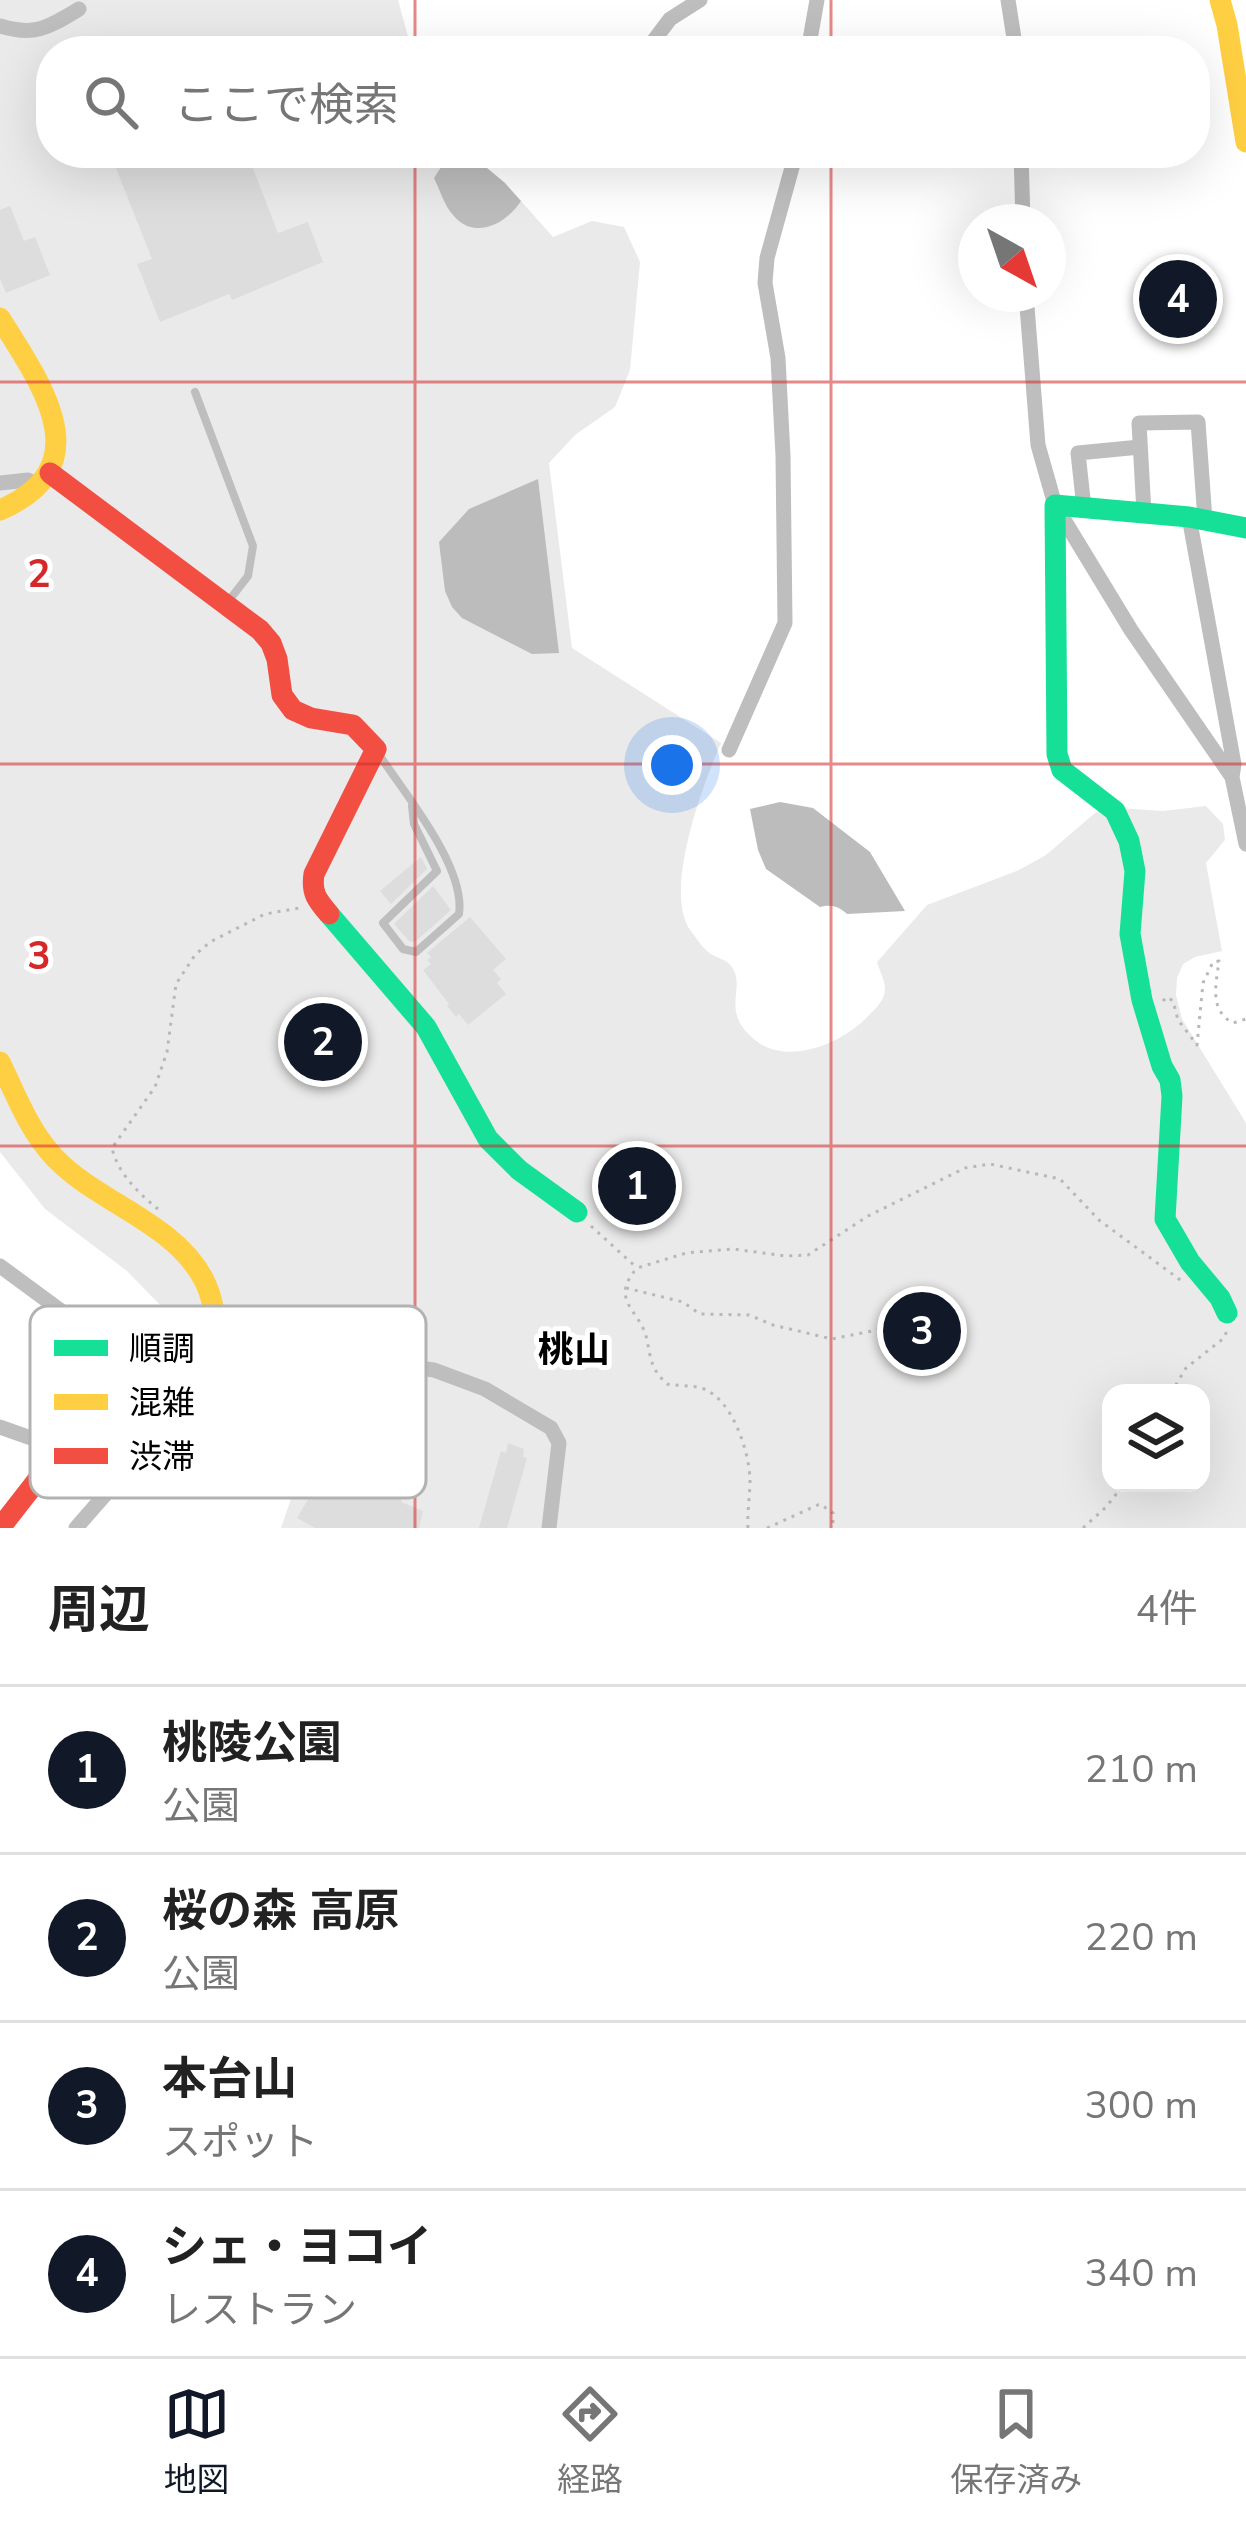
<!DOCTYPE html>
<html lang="ja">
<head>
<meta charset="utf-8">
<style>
  :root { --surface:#fff; --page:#f2f2f2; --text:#222; --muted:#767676; --line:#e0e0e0; --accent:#111827 }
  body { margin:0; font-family:"Nunito Sans","Noto Sans JP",sans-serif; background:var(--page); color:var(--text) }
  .controls { position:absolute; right:36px; bottom:36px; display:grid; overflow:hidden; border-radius:24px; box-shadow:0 12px 48px #0002 }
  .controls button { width:108px; height:108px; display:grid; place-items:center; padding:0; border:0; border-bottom:3px solid var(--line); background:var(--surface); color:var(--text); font:60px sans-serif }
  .compass { position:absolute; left:958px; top:204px; width:108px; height:108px; border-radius:50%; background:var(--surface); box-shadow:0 12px 48px #0002; rotate:140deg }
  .you { position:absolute; left:672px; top:765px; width:42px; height:42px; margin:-30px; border:9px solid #fff; border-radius:50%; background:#1a73e8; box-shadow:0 0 0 18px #1a73e833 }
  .badge { display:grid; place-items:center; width:78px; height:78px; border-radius:50%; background:var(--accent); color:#fff; font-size:39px; font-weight:700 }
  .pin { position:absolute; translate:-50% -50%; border:6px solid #fff; box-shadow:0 3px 12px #0006 }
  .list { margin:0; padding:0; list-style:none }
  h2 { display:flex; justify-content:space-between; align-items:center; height:156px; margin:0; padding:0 48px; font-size:51px }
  h2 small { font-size:39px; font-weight:400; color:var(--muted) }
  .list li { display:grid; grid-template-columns:78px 1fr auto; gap:36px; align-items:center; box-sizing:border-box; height:168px; padding:0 48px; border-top:3px solid var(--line) }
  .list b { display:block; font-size:45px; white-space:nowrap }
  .list p { margin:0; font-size:39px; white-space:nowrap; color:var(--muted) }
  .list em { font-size:39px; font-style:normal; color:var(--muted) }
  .icon { flex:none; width:66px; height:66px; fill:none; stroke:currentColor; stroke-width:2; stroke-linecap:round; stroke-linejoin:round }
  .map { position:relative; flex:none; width:1246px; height:1528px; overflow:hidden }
  .search { position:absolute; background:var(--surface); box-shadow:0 12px 48px #0002; left:36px; right:36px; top:36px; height:132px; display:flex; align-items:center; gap:30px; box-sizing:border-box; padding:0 42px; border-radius:48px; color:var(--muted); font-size:45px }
  .sheet { height:828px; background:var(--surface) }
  nav { display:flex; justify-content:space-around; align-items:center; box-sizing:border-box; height:168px; border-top:3px solid var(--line); background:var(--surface); font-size:33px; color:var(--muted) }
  nav a { display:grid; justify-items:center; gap:6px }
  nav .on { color:var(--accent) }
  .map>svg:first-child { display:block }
  .green { fill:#eaeaea; fill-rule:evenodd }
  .water { fill:#bcbcbc }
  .building { fill:#ddd }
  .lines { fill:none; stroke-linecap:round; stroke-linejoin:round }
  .path { stroke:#b8b8b8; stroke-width:3; stroke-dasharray:3 6; stroke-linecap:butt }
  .lane { stroke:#bebebe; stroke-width:8 }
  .street { stroke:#bebebe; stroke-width:15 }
  .fast { stroke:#16e098; stroke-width:21 }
  .slow { stroke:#ffcf43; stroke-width:21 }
  .jam { stroke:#f24e42; stroke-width:21 }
  .grid { fill:none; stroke:#d62828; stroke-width:3; stroke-opacity:0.55 }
  .labels { text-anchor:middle; stroke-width:10; stroke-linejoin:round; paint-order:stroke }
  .neighbourhood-label { font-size:36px; font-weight:bold; fill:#000; stroke:#fff }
  .key { fill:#fff; stroke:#b2b2b2; stroke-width:3 }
  .key-label { font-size:33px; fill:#000 }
  .grid-label { font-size:39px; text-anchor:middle; font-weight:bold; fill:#d62828; stroke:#fff; stroke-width:10; stroke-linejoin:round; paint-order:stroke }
</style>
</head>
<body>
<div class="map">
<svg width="1246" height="1528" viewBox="0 0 1246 1528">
  <rect width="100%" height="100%" fill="#fff"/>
  <path class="green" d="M0,0H398L412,51H51V153H469L505,183L553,237L592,221L624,227L640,262L630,370L615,407L575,435L549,463L572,648L721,743C703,784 663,890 690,930C695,936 701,946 708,952C715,958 725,958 731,966C748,987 718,1010 755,1040C790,1068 847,1041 872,1012C878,1006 885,998 885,989C885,980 879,970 877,962L927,905L1019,870L1046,855L1102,807L1163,811L1206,806L1223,824L1225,840L1206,863L1222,951L1195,957L1183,964L1177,978L1176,995L1182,1019L1246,1123V1528H281L296,1484L310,1470L321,1420L261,1387L228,1362L189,1351L162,1307L127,1271L45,1209L0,1152ZM1111,1393H1201V1483H1111Z"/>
  <path class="water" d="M450,153H469L505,183L521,201C506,224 474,241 453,215C444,205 440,190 434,178Z
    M538,479L559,653L532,654L462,618L452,607L445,591L439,542L469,509Z
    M780,802L813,808L870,852L905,911L847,914C839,906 831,904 820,907L766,869L758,850L750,809Z"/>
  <path class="building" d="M110,153H247L278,233L308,222L323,262L232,300L229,294L160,322L137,264L152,259Z
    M10,206L24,241L35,237L50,275L6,293L0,279V210Z
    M421,857L427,869L391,904L380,891Z
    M433,886L451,910L416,941L410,942L394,924Z
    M470,917L506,959L493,970L501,979L497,983L506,994L468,1025L459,1014L456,1017L447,1006L449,1004L423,970L431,964L427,960L431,957L427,953Z
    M381,1404L427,1432L393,1490L402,1496L401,1502L423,1511L419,1528H315L297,1518L326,1469L337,1476L354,1447L338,1438L347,1424L350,1426L353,1421L365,1429Z
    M508,1443L524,1449L523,1457L527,1458L507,1528H479L501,1451L506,1453Z"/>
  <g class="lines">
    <path class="path" d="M1163,1001L1167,997L1173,1001L1178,1020L1197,1045L1203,983L1213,962L1219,961C1216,985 1209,1010 1233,1023L1246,1019
      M158,1209C139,1194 117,1172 112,1148L155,1087L167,1052L176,984L195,955L210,942L265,914L300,908
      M591,1226L637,1268
      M626,1288L683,1302L700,1314L749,1315L773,1325L832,1339L897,1326
      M1171,1393L1186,1368L1224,1338L1228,1328
      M748,1528C747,1512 750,1496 750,1480C749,1451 733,1401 704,1389C693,1385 679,1386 667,1384C651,1369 651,1360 647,1340C641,1310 608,1301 637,1268L686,1253L733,1249L786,1256L808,1255L868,1216L965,1168L990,1164L1060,1179L1099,1220L1183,1282
      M767,1528L820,1504L833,1513V1528
      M1083,1528L1106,1507L1125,1483"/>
    <path class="lane" d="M195,392L253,546L248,576L227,603
      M380,756C405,794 466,867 459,914L416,952L403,949L383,923L437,871L414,824L412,806"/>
    <path class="street" d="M1008,0L1016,51
      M0,26C35,37 49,27 79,9
      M646,51L670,19L700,0
      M808,51L817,0
      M520,153C529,159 547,159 557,153
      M1021,153L1023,222
      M1026,294L1038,445L1055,505L1131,630L1232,777L1246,844
      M0,483L28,480L41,486
      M1084,508L1078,453L1140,447
      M1144,513L1139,423L1198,422L1205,520
      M1189,517L1234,764L1232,777
      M729,750L785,623L783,456L778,358L765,283L767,258L796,153
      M0,1266L68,1316L110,1393L115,1418L119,1473L110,1489L76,1528
      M110,1393L180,1360L220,1352L310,1390L331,1391L384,1369L404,1366L434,1370L485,1389L551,1428L559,1443L549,1528
      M0,1427L62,1449"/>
    <path class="fast" d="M329,914L426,1027L488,1139L519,1170L577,1212
      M1227,1313L1220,1298L1190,1262L1165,1219L1172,1096L1170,1080L1162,1066L1142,1000L1130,934L1135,871L1129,841L1115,811L1062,770L1057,754L1055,505L1189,517L1246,528"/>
    <path class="slow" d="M1220,0L1227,25L1246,142
      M0,318C41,384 102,466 0,510
      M0,1062C16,1095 29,1131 55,1158C98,1203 174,1222 204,1280C215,1301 216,1329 220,1352"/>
    <path class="jam" d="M50,473L260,630L271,643L277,659L282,695L293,710L311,718L353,725L376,749L314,874C311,893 317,900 329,914
      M0,1528L95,1406L110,1393"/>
  </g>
  <path class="grid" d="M415,0V51M831,0V51M415,153V1528M831,153V1528M0,382H1246M0,764H1246M0,1146H1246"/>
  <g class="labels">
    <g class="neighbourhood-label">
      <text x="574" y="1362">桃山</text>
    </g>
  </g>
  <rect x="30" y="1306" width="396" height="192" rx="18" class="key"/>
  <rect x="54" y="1340" width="54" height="16" fill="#16e098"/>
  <rect x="54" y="1394" width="54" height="16" fill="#ffcf43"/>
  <rect x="54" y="1448" width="54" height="16" fill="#f24e42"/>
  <g class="key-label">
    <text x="129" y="1360">順調</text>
    <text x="129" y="1414">混雑</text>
    <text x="129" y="1468">渋滞</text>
  </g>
  <g class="grid-label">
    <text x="39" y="587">2</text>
    <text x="39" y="969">3</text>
  </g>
</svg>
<div class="controls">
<button><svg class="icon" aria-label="layers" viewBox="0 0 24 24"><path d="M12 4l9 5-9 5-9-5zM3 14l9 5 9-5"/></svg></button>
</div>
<svg class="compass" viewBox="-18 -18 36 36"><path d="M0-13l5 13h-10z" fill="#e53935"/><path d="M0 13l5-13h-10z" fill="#767676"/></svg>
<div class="you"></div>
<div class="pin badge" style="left:637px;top:1186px">1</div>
<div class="pin badge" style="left:323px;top:1042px">2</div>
<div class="pin badge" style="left:922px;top:1331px">3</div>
<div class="pin badge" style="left:1178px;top:299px">4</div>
<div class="search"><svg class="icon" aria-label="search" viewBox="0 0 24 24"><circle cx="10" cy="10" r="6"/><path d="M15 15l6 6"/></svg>ここで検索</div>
</div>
<section class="sheet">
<h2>周辺<small>4件</small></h2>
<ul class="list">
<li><span class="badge">1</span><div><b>桃陵公園</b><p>公園</p></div><em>210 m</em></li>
<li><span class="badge">2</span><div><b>桜の森 高原</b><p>公園</p></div><em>220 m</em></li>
<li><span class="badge">3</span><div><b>本台山</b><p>スポット</p></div><em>300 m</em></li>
<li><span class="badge">4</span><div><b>シェ・ヨコイ</b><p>レストラン</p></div><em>340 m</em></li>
</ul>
</section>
<nav>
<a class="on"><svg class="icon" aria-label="map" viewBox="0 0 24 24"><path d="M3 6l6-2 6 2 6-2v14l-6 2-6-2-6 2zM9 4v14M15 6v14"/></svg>地図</a>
<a><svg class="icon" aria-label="directions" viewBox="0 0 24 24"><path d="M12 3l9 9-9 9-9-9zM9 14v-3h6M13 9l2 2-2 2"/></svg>経路</a>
<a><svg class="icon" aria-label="saved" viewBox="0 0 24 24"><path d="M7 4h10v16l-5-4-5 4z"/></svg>保存済み</a>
</nav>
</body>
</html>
